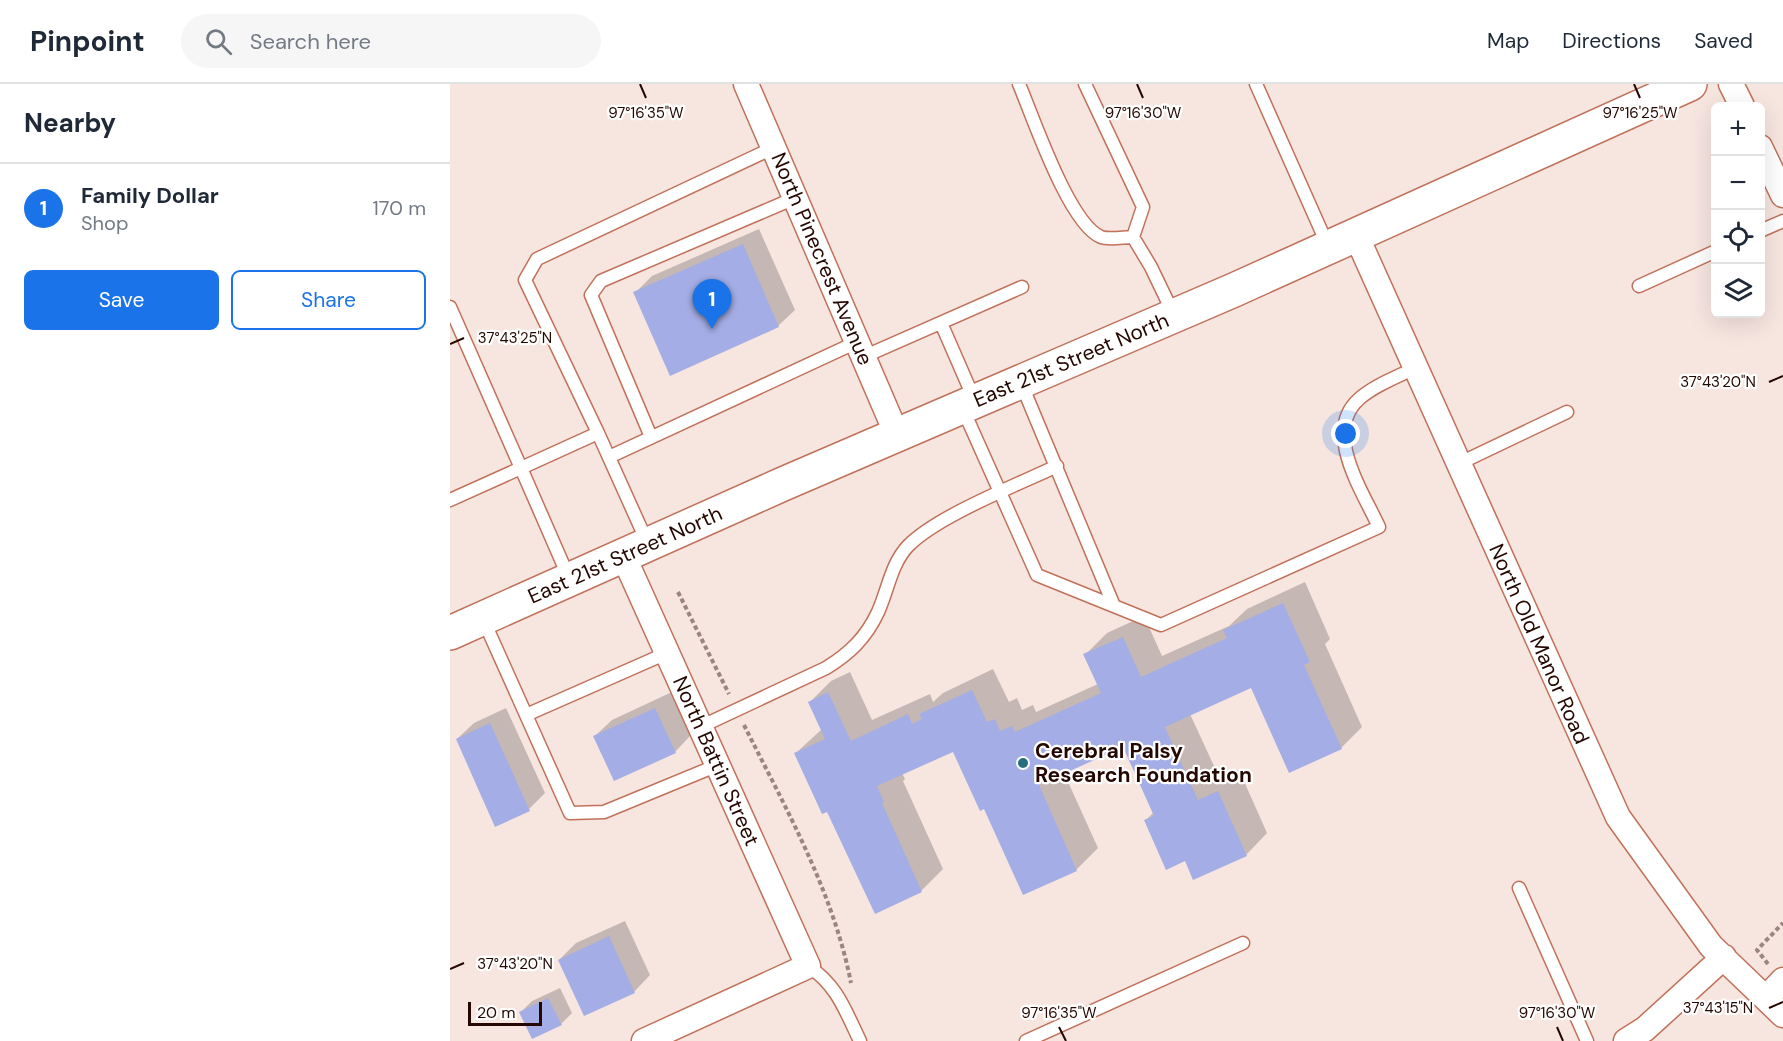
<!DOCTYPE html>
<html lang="en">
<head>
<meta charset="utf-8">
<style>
  :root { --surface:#fff; --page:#f6f6f7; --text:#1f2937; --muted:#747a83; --line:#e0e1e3; --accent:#1a73e8 }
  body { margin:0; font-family:"DM Sans",sans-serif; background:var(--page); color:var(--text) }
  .controls { position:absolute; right:18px; top:18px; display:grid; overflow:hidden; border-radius:9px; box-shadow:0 6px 24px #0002 }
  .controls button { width:54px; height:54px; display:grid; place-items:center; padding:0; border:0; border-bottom:2px solid var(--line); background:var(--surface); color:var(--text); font:30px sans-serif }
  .scale { position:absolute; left:18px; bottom:15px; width:74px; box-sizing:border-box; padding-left:6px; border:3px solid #250702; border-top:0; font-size:16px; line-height:21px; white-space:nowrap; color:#250702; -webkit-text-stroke:4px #fff; paint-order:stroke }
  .you { position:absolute; left:896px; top:350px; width:21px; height:21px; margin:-15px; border:4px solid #fff; border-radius:50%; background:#1a73e8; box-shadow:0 0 0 9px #1a73e833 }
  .badge { display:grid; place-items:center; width:39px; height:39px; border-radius:50%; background:var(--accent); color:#fff; font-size:20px; font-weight:700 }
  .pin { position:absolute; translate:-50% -50px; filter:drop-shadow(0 2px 3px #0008) }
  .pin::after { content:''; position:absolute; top:32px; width:21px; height:18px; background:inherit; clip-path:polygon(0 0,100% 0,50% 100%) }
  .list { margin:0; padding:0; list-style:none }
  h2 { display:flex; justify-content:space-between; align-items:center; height:78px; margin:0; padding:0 24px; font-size:26px }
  h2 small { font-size:20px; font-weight:400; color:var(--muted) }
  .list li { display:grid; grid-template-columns:39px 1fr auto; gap:18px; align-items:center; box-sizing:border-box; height:90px; padding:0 24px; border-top:2px solid var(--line) }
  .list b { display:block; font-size:22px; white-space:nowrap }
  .list p { margin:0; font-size:20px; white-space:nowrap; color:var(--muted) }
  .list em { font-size:20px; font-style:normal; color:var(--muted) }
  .actions { display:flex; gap:12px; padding:18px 24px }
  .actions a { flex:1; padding:14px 0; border:2px solid var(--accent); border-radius:9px; text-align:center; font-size:21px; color:var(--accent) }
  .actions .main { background:var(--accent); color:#fff }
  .icon { flex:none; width:33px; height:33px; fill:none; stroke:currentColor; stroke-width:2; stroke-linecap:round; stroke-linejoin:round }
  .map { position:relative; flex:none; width:1333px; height:957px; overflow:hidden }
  header { display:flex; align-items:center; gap:36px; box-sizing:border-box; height:84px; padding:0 30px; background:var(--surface); border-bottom:2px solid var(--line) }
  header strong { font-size:28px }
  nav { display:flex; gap:33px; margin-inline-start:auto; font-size:21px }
  .search { width:420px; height:54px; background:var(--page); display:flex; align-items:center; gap:15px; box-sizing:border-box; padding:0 21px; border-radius:33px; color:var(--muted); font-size:22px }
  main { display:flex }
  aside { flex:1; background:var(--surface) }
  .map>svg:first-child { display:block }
  .shadow { fill:#0003 }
  .building { fill:#a4ade5 }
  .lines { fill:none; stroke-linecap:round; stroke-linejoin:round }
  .service-casing { stroke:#c1715a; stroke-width:15 }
  .minor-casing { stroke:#c1715a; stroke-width:27 }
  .secondary-casing { stroke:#c1715a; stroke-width:36 }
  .path { stroke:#9c8580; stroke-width:4; stroke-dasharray:4.5 3; stroke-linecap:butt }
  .service { stroke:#fff; stroke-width:12 }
  .minor { stroke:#fff; stroke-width:24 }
  .secondary { stroke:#fff; stroke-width:33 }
  .ticks { fill:none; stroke:#250702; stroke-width:2 }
  .poi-dot { fill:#286d7d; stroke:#fff; stroke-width:2 }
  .labels { text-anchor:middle; stroke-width:4.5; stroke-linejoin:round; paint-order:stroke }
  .street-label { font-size:21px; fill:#250702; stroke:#fff }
  .poi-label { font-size:21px; font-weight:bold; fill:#250702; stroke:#fff; text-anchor:start }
  .ticks-label { font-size:15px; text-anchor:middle; fill:#250702; stroke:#fff; stroke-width:4.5; stroke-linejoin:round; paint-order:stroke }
</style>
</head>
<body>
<header>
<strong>Pinpoint</strong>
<div class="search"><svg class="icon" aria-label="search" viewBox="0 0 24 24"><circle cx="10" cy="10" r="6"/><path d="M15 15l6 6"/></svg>Search here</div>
<nav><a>Map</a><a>Directions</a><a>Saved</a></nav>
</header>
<main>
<aside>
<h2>Nearby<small></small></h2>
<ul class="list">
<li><span class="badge">1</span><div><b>Family Dollar</b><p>Shop</p></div><em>170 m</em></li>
</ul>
<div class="actions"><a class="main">Save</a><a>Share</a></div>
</aside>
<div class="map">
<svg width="1333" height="957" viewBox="0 0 1333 957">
  <rect width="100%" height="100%" fill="#f7e5e0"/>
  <path class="shadow" d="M309,145L345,226L328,242L185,209L202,192Z
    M855,498L880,555L875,560L912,643L891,664L802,602L740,630L770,695L789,686L817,749L796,771L736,775L696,736L704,728L674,661L614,689L648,764L626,786L535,723L503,666L452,689L455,695L453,697L493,785L472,806L425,828L378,726L346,669L372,645L360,618L381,597L400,588L422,636L480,610L483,618L493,609L543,585L559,618L567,614L572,626L583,621L586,628L648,600L635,571L657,549L694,532L712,572L779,542L797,525Z
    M222,608L241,651L225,668L145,652L162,636Z
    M56,624L95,709L79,725L7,655L24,639Z
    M175,837L200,891L184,908L109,876L126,859Z
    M110,904L122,929L111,940L71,928L82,917Z"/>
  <path class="building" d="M293,160L329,243L220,292L183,208Z
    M833,519L860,578L854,581L892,665L839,689L801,604L715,643L748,716L768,707L797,772L743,796L735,777L716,786L694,736L704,732L673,663L589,701L627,787L573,811L534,725L530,727L503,668L427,702L434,718L432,719L472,808L425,830L377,728L372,730L344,669L375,655L358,618L378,608L401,657L458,630L462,640L472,635L469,630L522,606L537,638L545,635L550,647L562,642L565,648L651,609L633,570L673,553L691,593L777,554L773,546Z
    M205,624L226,669L164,697L143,652Z
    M40,639L80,727L45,743L6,655Z
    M159,852L185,909L134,932L108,876Z
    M98,914L112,941L82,955L69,928Z"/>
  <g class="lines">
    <g class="service-casing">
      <path id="service" d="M569,0C583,33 619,140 651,153C659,156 674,153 683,153
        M635,0L693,123L683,153L701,183L724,231
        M806,0L878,162
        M1310,147L1333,137
        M1189,202L1266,167
        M0,223L71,384L148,349L198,460
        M491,239L525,317
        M413,273L572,203
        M571,299L664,522
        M512,323L587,491L711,541L929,443C913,408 872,348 909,315C925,301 947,293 965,284
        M148,349L75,196L87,175L323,64
        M201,353L141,211L151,197L345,114
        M159,373L407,258
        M1008,380L1117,328
        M0,416L71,384L119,494
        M33,535L120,729L154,728L268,681
        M76,631L217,569
        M250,643L376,584C399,570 416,554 428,528C438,506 441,480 458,462C487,432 567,401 607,382
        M1069,804L1137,957
        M358,882C387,901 395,926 410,957
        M576,957L793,859"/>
    </g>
    <g class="minor-casing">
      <path id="minor" d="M296,0L447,351
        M1281,0L1292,22
        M1310,63L1333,111
        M906,151L1168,733L1261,862L1333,931
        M173,471L358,882L194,957
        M1317,913L1333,896
        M1176,957L1195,945L1274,873"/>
    </g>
    <g class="secondary-casing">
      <path id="secondary" d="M0,549L333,400L784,206L1240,0"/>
    </g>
    <path class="path" d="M228,508L279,610
      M294,641C335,723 383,807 401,899
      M1318,880L1307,866L1333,839"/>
    <use href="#service" class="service"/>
    <use href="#minor" class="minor"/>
    <use href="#secondary" class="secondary"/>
  </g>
  <path class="ticks" d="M190,0L196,14M687,0L693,14M1184,0L1190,14M0,260L14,254M1319,298L1333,292M0,885L14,879M1319,924L1333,918M609,943L616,957M1107,943L1113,957"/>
  <circle class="poi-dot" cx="573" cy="679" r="6"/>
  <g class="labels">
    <g class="street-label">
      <text transform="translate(372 175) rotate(67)" y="7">North Pinecrest Avenue</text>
      <text transform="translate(621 276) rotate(-23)" y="7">East 21st Street North</text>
      <text transform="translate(175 471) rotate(-24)" y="7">East 21st Street North</text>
      <text transform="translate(1089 560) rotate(66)" y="7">North Old Manor Road</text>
      <text transform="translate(266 677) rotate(66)" y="7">North Battin Street</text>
    </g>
    <g class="poi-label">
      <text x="585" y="674">Cerebral Palsy<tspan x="585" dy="24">Research Foundation</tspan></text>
    </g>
  </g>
  <g class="ticks-label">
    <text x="196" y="34">97°16'35"W</text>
    <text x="693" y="34">97°16'30"W</text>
    <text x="1190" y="34">97°16'25"W</text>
    <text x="65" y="259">37°43'25"N</text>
    <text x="1268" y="303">37°43'20"N</text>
    <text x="65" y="885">37°43'20"N</text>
    <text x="1268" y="929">37°43'15"N</text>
    <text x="609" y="934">97°16'35"W</text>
    <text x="1107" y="934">97°16'30"W</text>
  </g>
</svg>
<div class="controls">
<button>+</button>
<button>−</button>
<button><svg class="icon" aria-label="locate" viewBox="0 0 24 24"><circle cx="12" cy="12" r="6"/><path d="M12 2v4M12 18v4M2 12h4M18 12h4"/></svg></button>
<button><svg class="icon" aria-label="layers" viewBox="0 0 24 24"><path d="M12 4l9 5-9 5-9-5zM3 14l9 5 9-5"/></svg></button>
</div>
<div class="scale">20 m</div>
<div class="you"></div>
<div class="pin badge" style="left:262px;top:245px">1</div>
</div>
</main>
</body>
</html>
